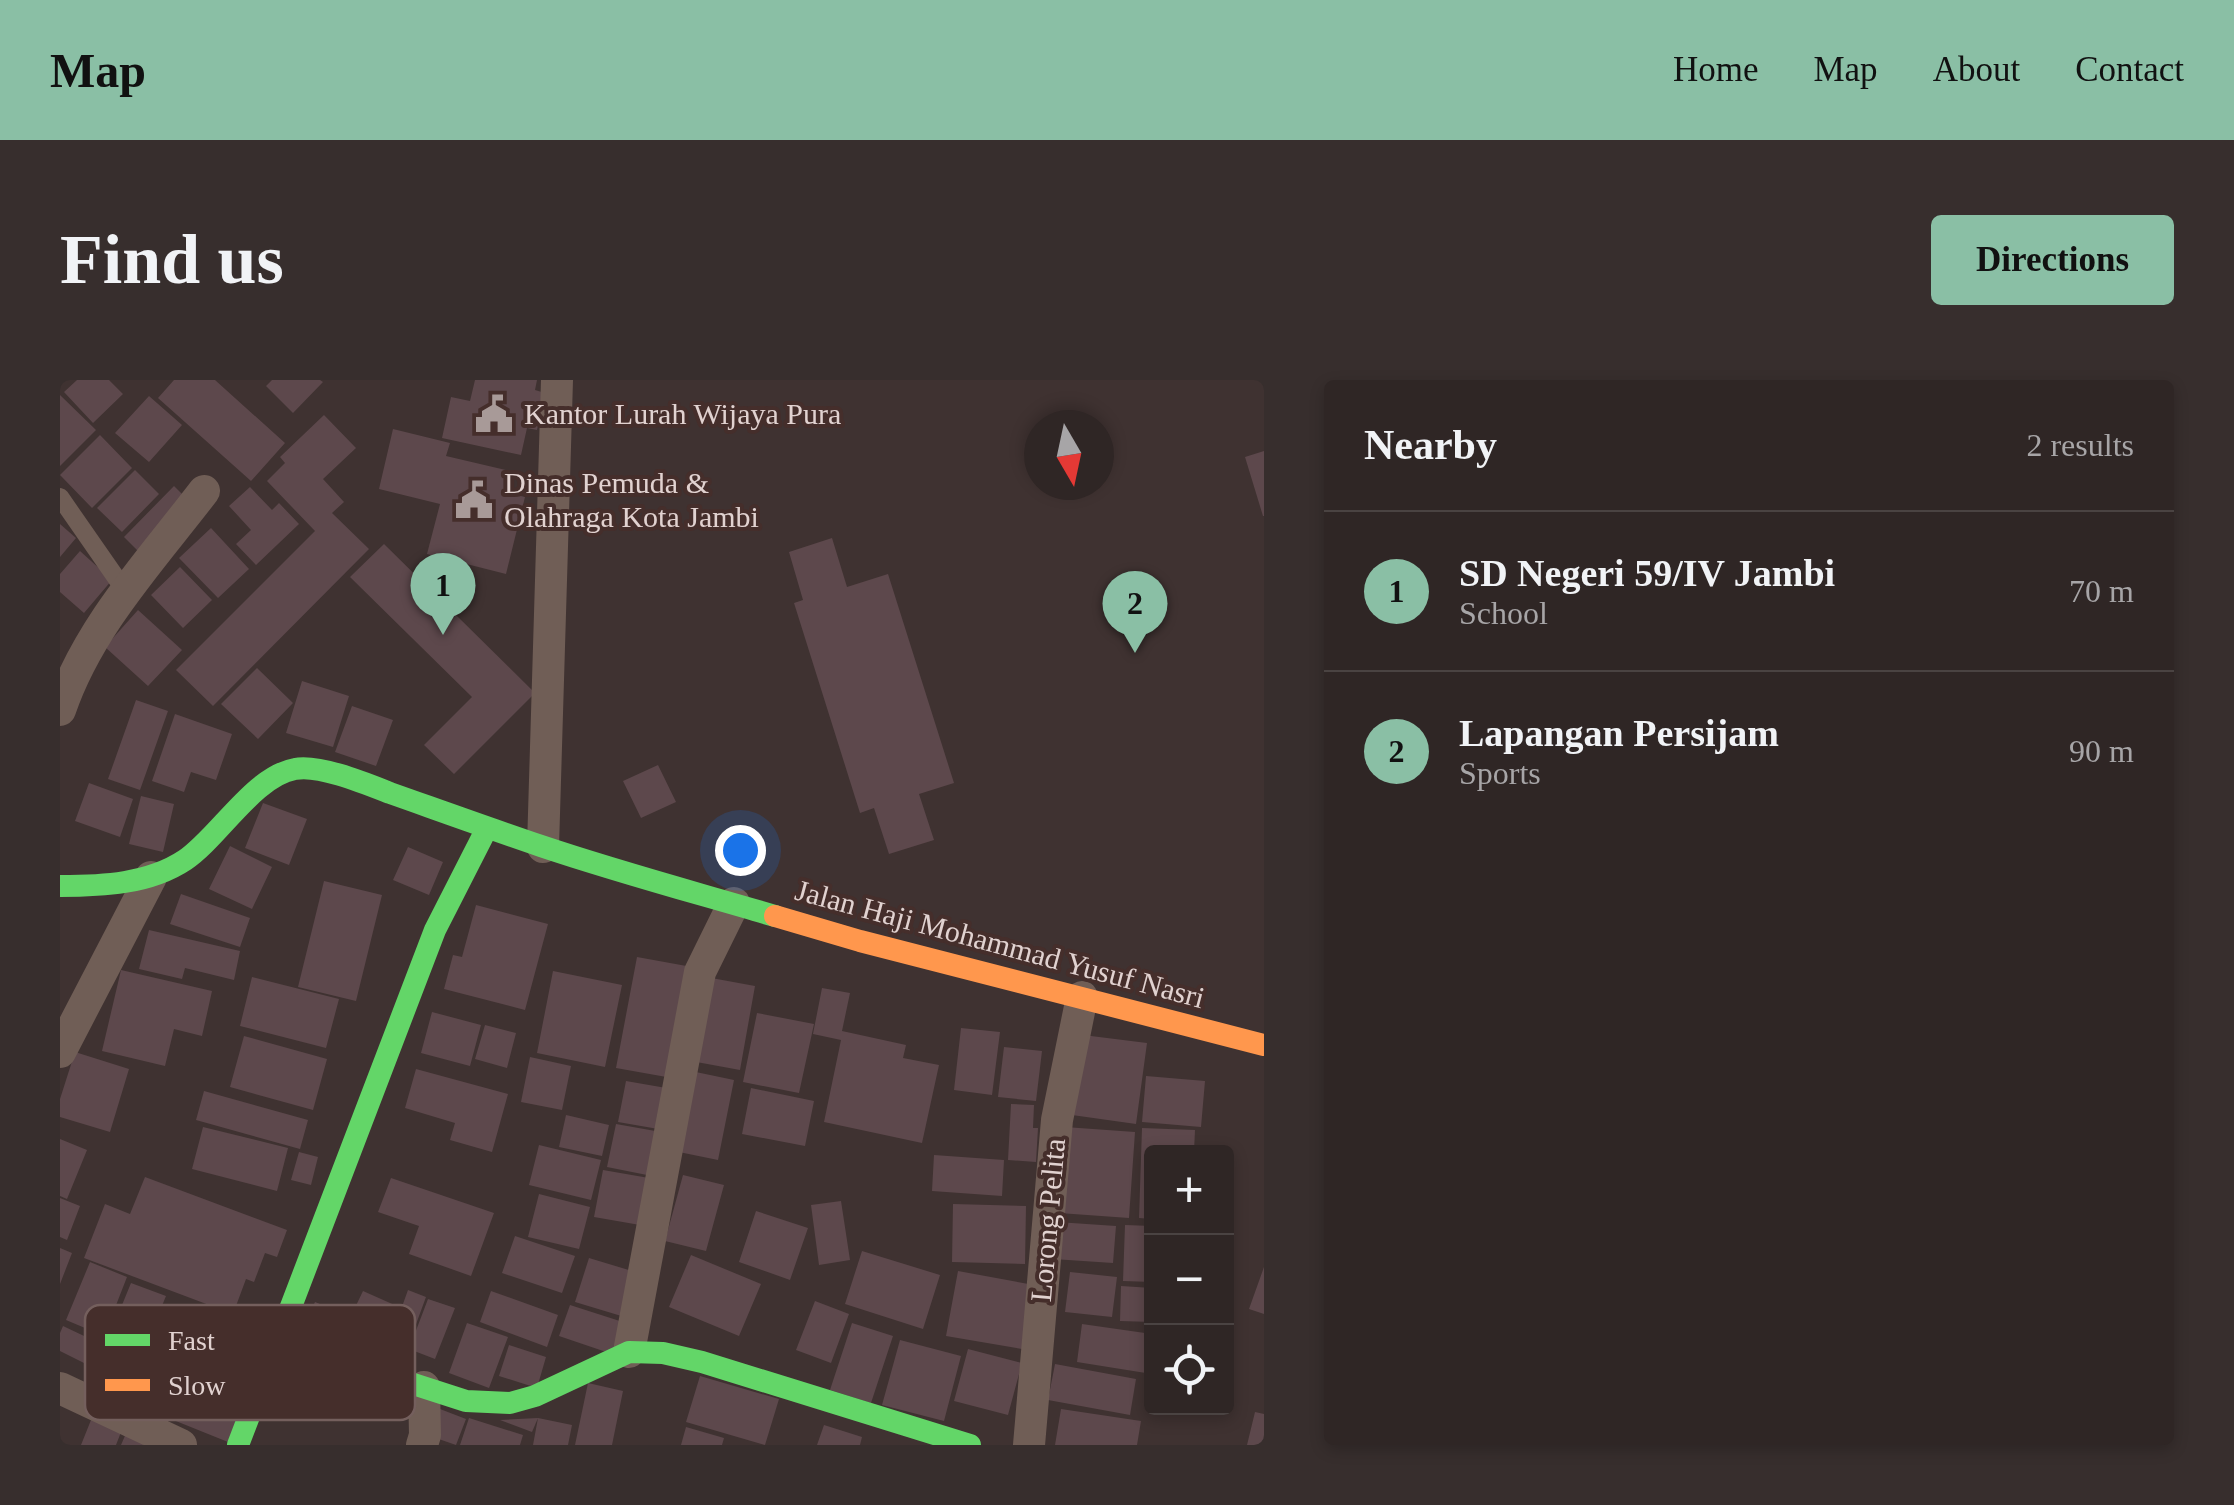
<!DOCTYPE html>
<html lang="en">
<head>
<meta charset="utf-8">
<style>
  :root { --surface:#2f2625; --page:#372e2d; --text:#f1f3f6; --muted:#a7a5a7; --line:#4a4342; --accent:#8abfa5 }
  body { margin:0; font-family:Georgia,serif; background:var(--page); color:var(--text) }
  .controls { position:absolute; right:30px; bottom:30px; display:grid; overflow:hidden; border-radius:10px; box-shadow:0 5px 15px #0003 }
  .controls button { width:90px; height:90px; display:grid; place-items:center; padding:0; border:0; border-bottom:2px solid var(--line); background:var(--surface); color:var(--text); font:50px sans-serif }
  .compass { position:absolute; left:964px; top:30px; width:90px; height:90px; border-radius:50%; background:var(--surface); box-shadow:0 5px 15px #0003; rotate:171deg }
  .you { position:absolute; left:680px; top:470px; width:35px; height:35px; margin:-25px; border:8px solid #fff; border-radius:50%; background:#1a73e8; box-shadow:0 0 0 15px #1a73e833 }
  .badge { display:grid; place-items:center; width:65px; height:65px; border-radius:50%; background:var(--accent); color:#111; font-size:32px; font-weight:700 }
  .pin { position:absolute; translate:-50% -82px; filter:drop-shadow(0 2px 5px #0008) }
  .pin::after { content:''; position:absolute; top:52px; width:35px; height:30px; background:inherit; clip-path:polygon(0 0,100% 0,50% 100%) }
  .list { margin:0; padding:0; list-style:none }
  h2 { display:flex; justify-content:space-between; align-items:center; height:130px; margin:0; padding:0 40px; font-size:42px }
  h2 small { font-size:32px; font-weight:400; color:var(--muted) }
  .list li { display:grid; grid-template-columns:65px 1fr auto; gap:30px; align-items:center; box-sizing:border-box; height:160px; padding:0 40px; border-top:2px solid var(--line) }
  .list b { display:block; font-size:38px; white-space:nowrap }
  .list p { margin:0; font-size:32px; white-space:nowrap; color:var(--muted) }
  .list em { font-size:32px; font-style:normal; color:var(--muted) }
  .icon { flex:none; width:55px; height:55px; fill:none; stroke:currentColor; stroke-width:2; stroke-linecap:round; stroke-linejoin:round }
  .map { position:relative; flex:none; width:1204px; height:1065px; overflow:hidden; border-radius:10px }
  header { display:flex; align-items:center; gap:60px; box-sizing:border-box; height:140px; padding:0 50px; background:var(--accent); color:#111 }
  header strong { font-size:48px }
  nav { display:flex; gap:55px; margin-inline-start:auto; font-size:35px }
  .intro { display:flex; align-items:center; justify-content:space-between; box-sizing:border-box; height:240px; padding:0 60px }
  h1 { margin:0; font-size:70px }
  .button { padding:25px 45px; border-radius:10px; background:var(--accent); color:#111; font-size:35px; font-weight:700 }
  main { display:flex; gap:60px; padding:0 60px }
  aside { flex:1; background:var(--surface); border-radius:10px; box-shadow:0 5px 15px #0003 }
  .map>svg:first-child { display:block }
  .building { fill:#5d484c }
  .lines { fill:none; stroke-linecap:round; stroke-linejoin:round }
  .lane { stroke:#705e56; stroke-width:18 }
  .street { stroke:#705e56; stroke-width:32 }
  .fast { stroke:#63d668; stroke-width:22 }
  .slow { stroke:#ff974d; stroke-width:22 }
  .labels { text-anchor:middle; stroke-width:8; stroke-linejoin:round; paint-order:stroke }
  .poi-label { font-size:30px; fill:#e1d2d0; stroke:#452e2b; text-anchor:start }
  .street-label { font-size:30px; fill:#e1d2d0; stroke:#452e2b }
  .key { fill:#452e2b; stroke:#745f5d; stroke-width:2.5 }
  .key-label { font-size:28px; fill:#e1d2d0 }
</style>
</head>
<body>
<header>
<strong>Map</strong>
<nav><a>Home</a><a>Map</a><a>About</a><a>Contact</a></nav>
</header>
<div class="intro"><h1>Find us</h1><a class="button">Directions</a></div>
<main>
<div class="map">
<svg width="1204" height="1065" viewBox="0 0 1204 1065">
  <rect width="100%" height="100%" fill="#3f3231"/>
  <path class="building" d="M17,0H49L63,14L33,43L4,12Z
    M114,0H155L225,63L191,101L98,18Z
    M212,0H260L263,2L233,33L206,6Z
    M415,0H477L475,10L485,13L477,50L467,48L461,75L382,58L391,17L410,21Z
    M0,15L36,50L0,86Z
    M89,16L122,45L89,82L55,53Z
    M264,35L296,68L263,99L284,122L272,133L309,169L153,326L116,290L255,151L207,101L225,83L220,77Z
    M333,49L390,63L386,76L454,92L448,113L465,117L446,194L367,174L380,124L319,109Z
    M40,55L72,88L32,128L0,95Z
    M1204,71V136H1203L1185,77Z
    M75,90L99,114L62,152L37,128Z
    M114,106L131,123L80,173L64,157Z
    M190,107L212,130L219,123L239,144L196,185L176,164L191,150L169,126Z
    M0,144L16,158L0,177Z
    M151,148L189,189L158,218L119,178Z
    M772,158L787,207L828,194L894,403L859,414L874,460L829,474L814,428L800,433L734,223L743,220L729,172Z
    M324,164L475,313L394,394L364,365L412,317L290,197Z
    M20,171L52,200L24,233L0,212V194Z
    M120,187L152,220L123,248L91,215Z
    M78,230L122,270L88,306L45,267Z
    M197,288L233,323L198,359L161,324Z
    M242,301L289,316L273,367L226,353Z
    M76,320L108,331L80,410L48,399Z
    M292,326L333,340L316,386L275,372Z
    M115,334L172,354L156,400L131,392L124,412L92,401Z
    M598,385L616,422L581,438L563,401Z
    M29,403L73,419L60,457L15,441Z
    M81,416L114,424L103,472L69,464Z
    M203,423L247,439L229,485L185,468Z
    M170,466L212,487L192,529L149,509Z
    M348,467L383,482L369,515L333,500Z
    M264,501L322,515L296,621L238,607Z
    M121,514L190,538L180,567L110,544Z
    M416,525L488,544L465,630L384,609L393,575L402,577Z
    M89,550L180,571L174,600L125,588L122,599L79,589Z
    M577,577L632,587L612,698L556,688Z
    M61,590L152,611L142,656L114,649L105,686L42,671Z
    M493,591L562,605L545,687L477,673Z
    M192,597L279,619L266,668L180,646Z
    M646,597L695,606L680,690L631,681Z
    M762,608L790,613L782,651L846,665L843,678L879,685L862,763L764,742L781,660L753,654Z
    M372,632L421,645L410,686L361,673Z
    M697,633L754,644L739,713L683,702Z
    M425,645L456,653L447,688L415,679Z
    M901,648L940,652L932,715L894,710Z
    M1023,655L1087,663L1076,744L1012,735Z
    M184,656L267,679L253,730L170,707Z
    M944,667L982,671L976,721L938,717Z
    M15,672L69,689L50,752L0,737V719Z
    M470,677L511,686L502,730L461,722Z
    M356,689L448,714L432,772L390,760L395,743L345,728Z
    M631,691L674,700L658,780L614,771Z
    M1086,696L1145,701L1141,747L1082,742Z
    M566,701L612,709L604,750L558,742Z
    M691,708L754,721L745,766L682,754Z
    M144,711L248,740L240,769L136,740Z
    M951,724L974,725L973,748H978L976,782L948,780Z
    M506,735L549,745L542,776L499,767Z
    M556,744L601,752L592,796L547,787Z
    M143,747L228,768L217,811L132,789Z
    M1005,747L1075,752L1069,838L999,833Z
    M1082,748L1135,750L1134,772H1092V839L1079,838Z
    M0,759L27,770L7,819L0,816Z
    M479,765L541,780L531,820L469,805Z
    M239,772L258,777L251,805L231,800Z
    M874,775L944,780L942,816L872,811Z
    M543,790L589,798L580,845L534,837Z
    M623,795L664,805L646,871L605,861Z
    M85,797L227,850L217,877L205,873L194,902L186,899L173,934L24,878L45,824L70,834Z
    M331,798L434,833L411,896L349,874L359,846L318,832Z
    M479,814L530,827L519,869L468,857Z
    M0,818L20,826L7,860L0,857Z
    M781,821L790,880L759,885L751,825Z
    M893,824L966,826L965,884L892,882Z
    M696,831L748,848L730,900L679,882Z
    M997,842L1056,846L1053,883L993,879Z
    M1065,845L1092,846V902L1063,901Z
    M455,856L515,876L502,913L442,893Z
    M0,868L12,873L0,904Z
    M802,871L880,895L863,949L785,924Z
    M631,875L701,904L679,956L609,927Z
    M529,878L582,894L568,938L515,922Z
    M30,882L67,897L44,956L6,940Z
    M1204,887V934L1189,929Z
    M898,891L974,905L962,969L886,956Z
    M1010,892L1057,897L1052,937L1005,932Z
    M71,903L106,916L97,938L62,925Z
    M1061,906L1092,908V942L1060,941Z
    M348,910L366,917L348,966L330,960Z
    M303,911L339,927L327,952L291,936Z
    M431,911L498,935L487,967L420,942Z
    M368,919L395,928L375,979L349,969Z
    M755,921L789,934L771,983L736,970Z
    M255,922L290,936L280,961L244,946Z
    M510,925L566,943L555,975L499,956Z
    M407,943L448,957L429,1008L389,993Z
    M792,943L833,956L811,1023L770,1010Z
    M1022,944L1092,954V994L1017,982Z
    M3,946L41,964L30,986L0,971V953Z
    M840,960L901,976L884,1041L822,1025Z
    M449,965L486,977L477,1008L439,996Z
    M908,969L962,983L948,1035L894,1021Z
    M995,984L1076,999L1070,1035L988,1020Z
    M640,996L719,1019L705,1065L626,1042Z
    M98,998L181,1031L168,1062L86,1029Z
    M528,1003L563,1011L552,1065H515Z
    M380,1029L406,1039L396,1065L370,1056Z
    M1001,1029L1081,1041L1077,1065H995Z
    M1195,1032L1204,1034V1065H1187Z
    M33,1035L63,1047L56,1065H21Z
    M409,1038L463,1055L460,1065H400Z
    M478,1038L472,1052L440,1040Z
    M478,1038L512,1045L508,1065H473Z
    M764,1045L802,1057L800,1065H757Z
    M626,1047L664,1058L662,1065H621Z
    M67,1051L84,1065H61Z"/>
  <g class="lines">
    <path class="lane" d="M0,117L66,212"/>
    <path class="street" d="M0,330C28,247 92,179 144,111
      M483,467L497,0
      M0,672L91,497
      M569,972L640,592L674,523
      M0,1008L121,1065
      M362,1065L365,1055L364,1007
      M969,1065L997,740L1022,617"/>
    <path class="fast" d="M0,506C42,506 89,504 125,480C158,458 194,396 235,389C259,384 307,404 330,413C381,431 431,449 481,466C558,492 637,513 715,536
      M217,960L406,1021L450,1023L475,1016L569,972L603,973L642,982L910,1065
      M178,1065L375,550L427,448"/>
    <path class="slow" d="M715,536L800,561L1204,665"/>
  </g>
  <defs>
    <g id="civic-bare" transform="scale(3)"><path d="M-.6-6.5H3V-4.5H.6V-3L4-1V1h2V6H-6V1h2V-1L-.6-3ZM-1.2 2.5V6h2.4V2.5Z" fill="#a89a98" stroke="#452e2b" stroke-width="2.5" paint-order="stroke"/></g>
  </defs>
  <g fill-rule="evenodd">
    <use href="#civic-bare" x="434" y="34"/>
    <use href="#civic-bare" x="414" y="120"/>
  </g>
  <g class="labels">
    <g class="poi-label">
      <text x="464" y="44">Kantor Lurah Wijaya Pura</text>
      <text x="444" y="113">Dinas Pemuda &amp;<tspan x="444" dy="34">Olahraga Kota Jambi</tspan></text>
    </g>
    <g class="street-label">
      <text transform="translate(940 564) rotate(15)" y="10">Jalan Haji Mohammad Yusuf Nasri</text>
      <text transform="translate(988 840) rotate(-85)" y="10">Lorong Pelita</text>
    </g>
  </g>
  <rect x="25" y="925" width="330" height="115" rx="15" class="key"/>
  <rect x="45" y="954" width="45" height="12" fill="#63d668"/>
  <rect x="45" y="999" width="45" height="12" fill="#ff974d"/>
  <g class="key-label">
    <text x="108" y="970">Fast</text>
    <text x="108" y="1015">Slow</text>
  </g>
</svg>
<div class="controls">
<button>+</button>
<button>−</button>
<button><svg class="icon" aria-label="locate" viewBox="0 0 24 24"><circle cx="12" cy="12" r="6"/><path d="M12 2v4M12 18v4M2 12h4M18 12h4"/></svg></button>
</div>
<svg class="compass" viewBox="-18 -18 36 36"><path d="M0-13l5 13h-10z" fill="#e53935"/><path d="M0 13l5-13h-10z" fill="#a7a5a7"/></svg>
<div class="you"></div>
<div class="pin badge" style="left:383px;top:255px">1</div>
<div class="pin badge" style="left:1075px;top:273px">2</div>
</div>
<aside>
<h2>Nearby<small>2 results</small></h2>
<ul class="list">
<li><span class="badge">1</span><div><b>SD Negeri 59/IV Jambi</b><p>School</p></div><em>70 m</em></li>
<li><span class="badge">2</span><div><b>Lapangan Persijam</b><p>Sports</p></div><em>90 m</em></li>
</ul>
</aside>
</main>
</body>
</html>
